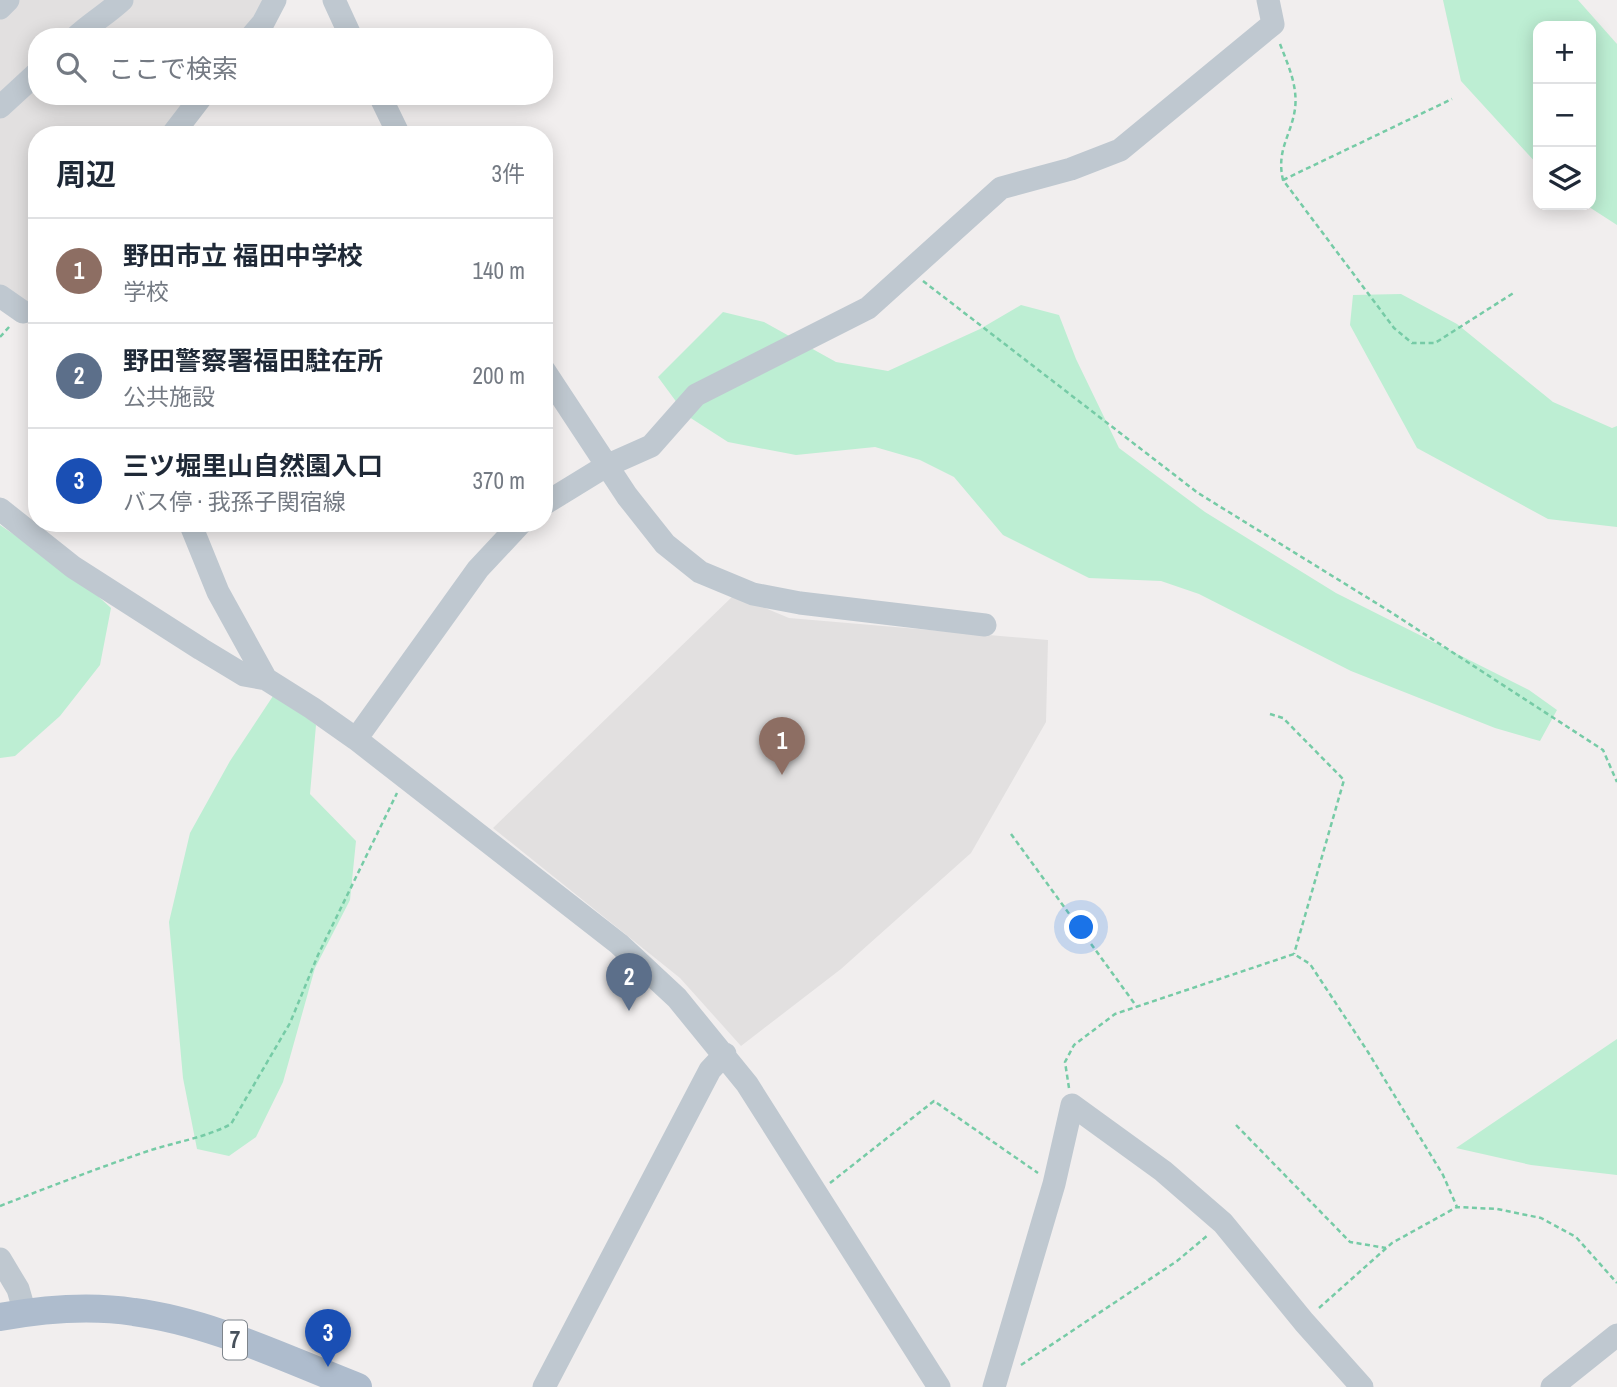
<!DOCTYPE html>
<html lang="ja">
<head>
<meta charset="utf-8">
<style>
  :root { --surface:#fff; --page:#f2f2f3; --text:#1f2937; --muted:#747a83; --line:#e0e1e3; --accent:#1c66dd }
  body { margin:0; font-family:"Archivo Narrow","Noto Sans JP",sans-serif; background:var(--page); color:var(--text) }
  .controls { position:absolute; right:21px; top:21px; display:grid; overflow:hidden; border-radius:14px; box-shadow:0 4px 18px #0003 }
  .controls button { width:63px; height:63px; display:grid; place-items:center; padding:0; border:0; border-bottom:2px solid var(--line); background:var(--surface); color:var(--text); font:35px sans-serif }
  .you { position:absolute; left:1082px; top:928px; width:24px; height:24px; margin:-18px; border:5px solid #fff; border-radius:50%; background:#1a73e8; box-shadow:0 0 0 10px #1a73e833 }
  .badge { display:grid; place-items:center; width:46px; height:46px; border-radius:50%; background:var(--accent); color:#fff; font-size:23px; font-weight:700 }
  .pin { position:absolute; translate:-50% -58px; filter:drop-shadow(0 2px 4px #0008) }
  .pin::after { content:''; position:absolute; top:37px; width:24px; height:21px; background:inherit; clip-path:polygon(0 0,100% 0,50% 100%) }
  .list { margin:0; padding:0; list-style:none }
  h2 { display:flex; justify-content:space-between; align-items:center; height:91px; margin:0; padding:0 28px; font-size:30px }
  h2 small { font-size:23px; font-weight:400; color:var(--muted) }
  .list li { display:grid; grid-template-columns:46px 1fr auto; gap:21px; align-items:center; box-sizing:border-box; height:105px; padding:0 28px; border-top:2px solid var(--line) }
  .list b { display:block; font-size:26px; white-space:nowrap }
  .list p { margin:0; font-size:23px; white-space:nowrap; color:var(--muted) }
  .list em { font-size:23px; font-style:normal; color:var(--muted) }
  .icon { flex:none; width:38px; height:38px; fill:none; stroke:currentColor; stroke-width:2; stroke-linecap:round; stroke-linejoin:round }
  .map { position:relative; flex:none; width:1617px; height:1387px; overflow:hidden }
  .search { position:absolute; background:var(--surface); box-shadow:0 4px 18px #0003; left:28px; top:28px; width:525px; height:77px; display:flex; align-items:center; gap:18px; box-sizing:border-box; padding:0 24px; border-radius:28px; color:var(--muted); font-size:26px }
  .panel { position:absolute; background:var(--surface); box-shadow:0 4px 18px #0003; left:28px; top:126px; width:525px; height:406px; border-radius:28px }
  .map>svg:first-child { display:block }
  .education { fill:#e2e0e0 }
  .green { fill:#bdeed3 }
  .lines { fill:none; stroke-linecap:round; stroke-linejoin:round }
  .path { stroke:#76cba6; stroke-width:2.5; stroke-dasharray:5 3.5; stroke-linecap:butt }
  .minor { stroke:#bfc8d0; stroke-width:23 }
  .major { stroke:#aebccd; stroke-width:28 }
  .labels { text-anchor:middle; stroke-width:7; stroke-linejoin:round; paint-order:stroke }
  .shield { fill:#fff; stroke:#7e858c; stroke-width:2 }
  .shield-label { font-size:23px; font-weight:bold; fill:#47515b }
</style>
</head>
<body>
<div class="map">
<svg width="1617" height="1387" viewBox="0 0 1617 1387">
  <rect width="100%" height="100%" fill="#f1eeee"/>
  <path class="education" d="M17,0H264L259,13L240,37H37V96H193L161,135H37V293L24,308L0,291V16Z
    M734,595L789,618L1048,640L1046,722L971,853L841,969L741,1046L680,978L493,828Z"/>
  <path class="green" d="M1443,0H1578L1617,44V225L1586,205H1591V26H1538V165L1461,81Z
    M1401,294L1457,324L1553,402L1612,428L1617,426V527L1548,519L1417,448L1350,325L1353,295Z
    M1021,305L1059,315L1076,359L1119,448L1205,512L1336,593L1529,690L1557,710L1540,741L1495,728L1351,671L1199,594L1161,581L1089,578L1003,535L954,477L920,460L875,447L796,455L728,442L686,415L658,377L723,312L764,322L836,362L888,371L980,329Z
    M0,525L79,579L111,608L100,665L60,716L15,756L0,758Z
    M275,693L316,725L310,794L356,841L350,900L315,968L283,1082L256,1137L229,1156L197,1149L183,1078L169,922L190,833L230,761Z
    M1617,1039V1175L1531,1165L1456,1148Z"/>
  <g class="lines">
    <path class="path" d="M1280,44C1288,65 1298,86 1295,109C1291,136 1276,150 1283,180L1394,328L1412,343H1435L1515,292
      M1283,180L1452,99
      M923,281L1198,493L1389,611L1603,750L1617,782
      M0,337L10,326
      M1270,714L1283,718L1344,780L1294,954
      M1011,834L1137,1007
      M1069,1088L1065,1062L1074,1045L1115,1014L1294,954L1310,964L1368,1052L1443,1175L1457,1207
      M1236,1125L1350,1242L1386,1248
      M830,1183L934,1101L1038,1173
      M0,1206C49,1187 98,1168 148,1151C175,1142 205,1138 231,1124L290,1023L318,955L397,793
      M1319,1308L1392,1243L1457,1207L1497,1209L1541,1218L1576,1237L1617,1283
      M1021,1365L1177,1261L1208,1235"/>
    <path class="minor" d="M334,0L351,37
      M0,8L8,0
      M76,37C91,23 107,14 122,0
      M251,37L263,23L275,0
      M380,96L399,135
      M0,107L37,73
      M172,135L202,96
      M0,296L23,312
      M544,370L627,496L665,544L700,572L753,594L800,603L985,625
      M544,504L606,466L651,446L696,395L868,308L1001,188L1071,169L1120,150L1273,24L1268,0
      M0,509L73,567L201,649L244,675L266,679
      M190,523L218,592L266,679L312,708L356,739L619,944L677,998L747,1084L939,1387
      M356,739L478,569L521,523
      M0,1259L18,1289L25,1313
      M544,1387L710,1070L725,1054
      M994,1387L1054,1184L1072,1105L1163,1171L1223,1223L1304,1322L1362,1387
      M1552,1387L1617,1335"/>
    <path class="major" d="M0,1317C44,1309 89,1305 134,1312C211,1322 286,1359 358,1387"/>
  </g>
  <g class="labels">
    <rect class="shield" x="223" y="1320.5" width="24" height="39" rx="5"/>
    <g class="shield-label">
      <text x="235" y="1348">7</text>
    </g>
  </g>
</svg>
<div class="controls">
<button>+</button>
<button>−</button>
<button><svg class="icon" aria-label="layers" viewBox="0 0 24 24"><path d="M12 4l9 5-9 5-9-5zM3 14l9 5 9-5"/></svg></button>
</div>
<div class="you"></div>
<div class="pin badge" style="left:782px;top:775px;background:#8d6e63">1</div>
<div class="pin badge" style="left:629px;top:1011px;background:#5c6f8a">2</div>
<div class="pin badge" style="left:328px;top:1367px;background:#1a4fb4">3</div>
<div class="search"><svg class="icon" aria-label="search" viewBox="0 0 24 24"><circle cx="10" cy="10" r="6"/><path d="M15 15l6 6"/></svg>ここで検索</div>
<section class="panel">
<h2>周辺<small>3件</small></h2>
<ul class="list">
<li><span class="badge" style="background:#8d6e63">1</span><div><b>野田市立 福田中学校</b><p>学校</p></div><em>140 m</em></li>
<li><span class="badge" style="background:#5c6f8a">2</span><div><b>野田警察署福田駐在所</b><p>公共施設</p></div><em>200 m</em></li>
<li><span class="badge" style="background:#1a4fb4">3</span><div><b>三ツ堀里山自然園入口</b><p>バス停 · 我孫子関宿線</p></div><em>370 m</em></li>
</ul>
</section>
</div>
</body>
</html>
